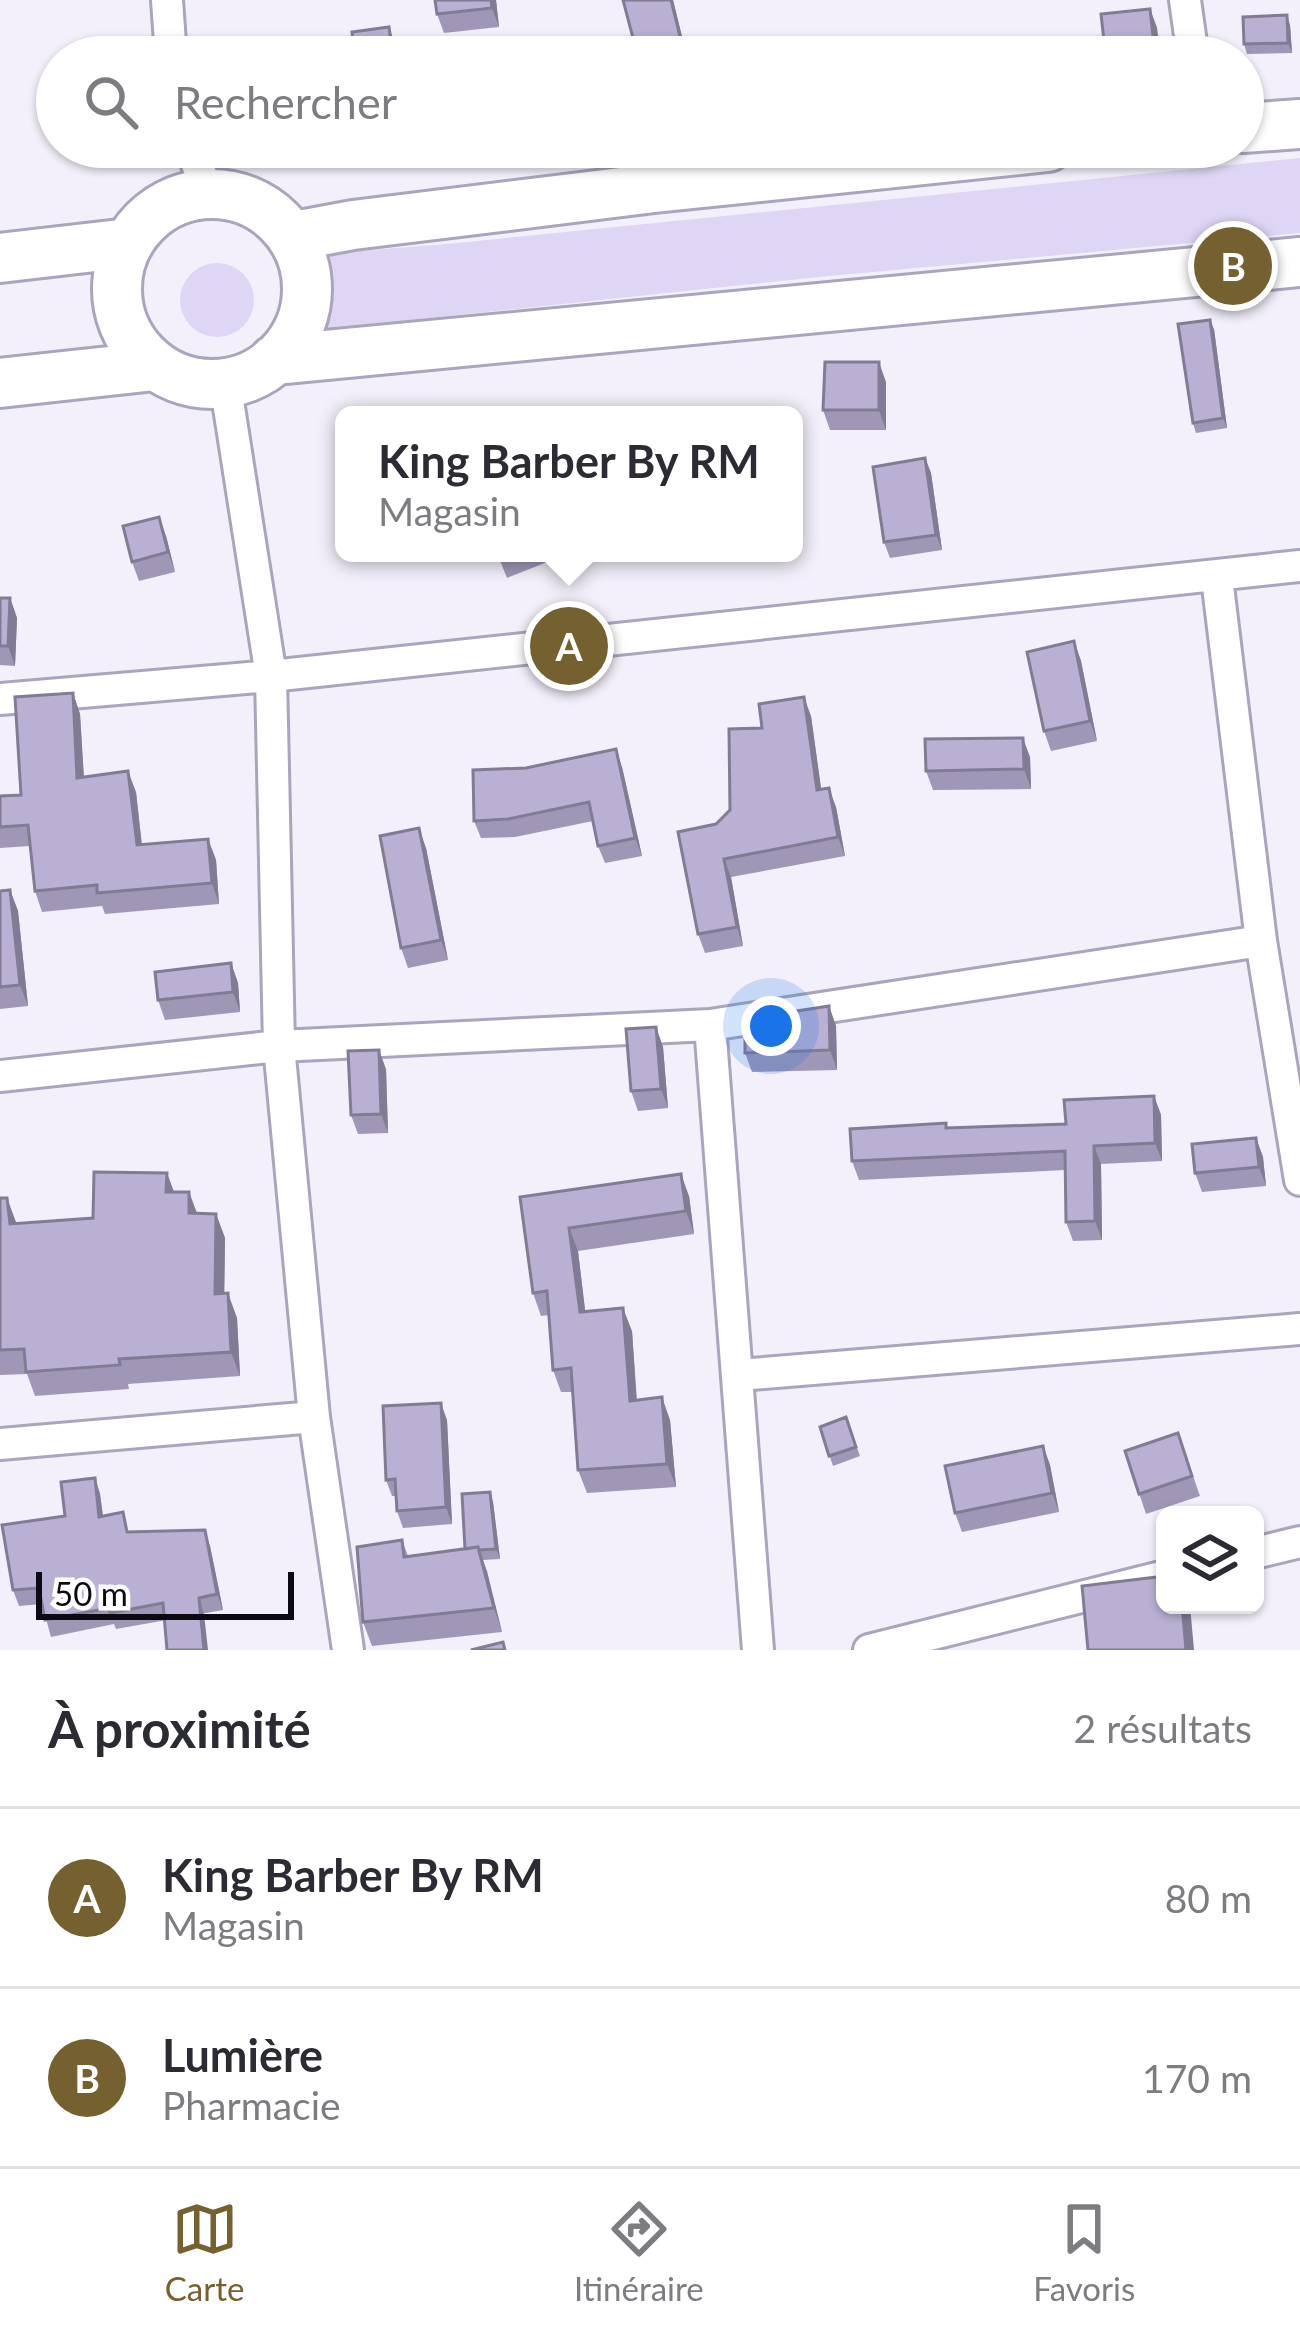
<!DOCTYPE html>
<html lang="fr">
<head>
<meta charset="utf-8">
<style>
  :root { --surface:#fff; --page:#f2f2f3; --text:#2b2b33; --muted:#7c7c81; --line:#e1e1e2; --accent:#756130 }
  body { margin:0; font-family:Lato,sans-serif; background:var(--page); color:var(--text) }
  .controls { position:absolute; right:36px; bottom:36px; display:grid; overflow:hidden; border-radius:18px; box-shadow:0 3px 9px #0004 }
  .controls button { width:108px; height:108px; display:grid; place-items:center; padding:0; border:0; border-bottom:3px solid var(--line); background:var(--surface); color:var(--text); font:60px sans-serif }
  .scale { position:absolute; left:36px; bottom:30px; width:258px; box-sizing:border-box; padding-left:12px; border:6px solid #0d0a13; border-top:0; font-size:33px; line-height:42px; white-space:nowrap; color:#0d0a13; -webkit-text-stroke:9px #fff; paint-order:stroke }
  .you { position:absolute; left:771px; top:1026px; width:42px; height:42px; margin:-30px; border:9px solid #fff; border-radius:50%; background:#1a73e8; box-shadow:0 0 0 18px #1a73e833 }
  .badge { display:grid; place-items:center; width:78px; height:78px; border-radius:50%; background:var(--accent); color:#fff; font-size:39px; font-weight:700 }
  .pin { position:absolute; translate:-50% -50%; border:6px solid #fff; box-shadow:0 3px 12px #0006 }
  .popup { position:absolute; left:335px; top:406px; width:468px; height:156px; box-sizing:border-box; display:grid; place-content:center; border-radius:18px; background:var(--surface); filter:drop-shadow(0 3px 9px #0005); font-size:39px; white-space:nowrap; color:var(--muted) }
  .popup b { font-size:45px; color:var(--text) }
  .popup::after { content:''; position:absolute; left:50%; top:100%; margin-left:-24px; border:24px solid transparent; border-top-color:var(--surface) }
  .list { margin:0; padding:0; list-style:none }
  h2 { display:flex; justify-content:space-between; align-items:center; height:156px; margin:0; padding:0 48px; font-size:51px }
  h2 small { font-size:39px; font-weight:400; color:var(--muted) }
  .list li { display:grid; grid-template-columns:78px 1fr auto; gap:36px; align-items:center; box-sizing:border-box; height:180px; padding:0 48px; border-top:3px solid var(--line) }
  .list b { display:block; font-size:45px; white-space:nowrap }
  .list p { margin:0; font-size:39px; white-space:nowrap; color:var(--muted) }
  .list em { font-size:39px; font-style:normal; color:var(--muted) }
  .icon { flex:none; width:66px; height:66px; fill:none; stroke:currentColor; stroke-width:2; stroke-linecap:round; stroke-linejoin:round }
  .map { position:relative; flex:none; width:1300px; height:1650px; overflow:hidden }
  .search { position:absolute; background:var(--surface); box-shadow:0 3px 9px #0004; left:36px; right:36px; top:36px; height:132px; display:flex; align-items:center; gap:30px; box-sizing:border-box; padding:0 42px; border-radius:66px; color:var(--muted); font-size:45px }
  .sheet { height:516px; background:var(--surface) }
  nav { display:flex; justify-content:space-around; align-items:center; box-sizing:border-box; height:168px; border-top:3px solid var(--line); background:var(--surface); font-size:33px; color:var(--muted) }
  nav a { display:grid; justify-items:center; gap:6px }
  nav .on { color:var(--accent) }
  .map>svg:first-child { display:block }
  .grass { fill:#ded6f4 }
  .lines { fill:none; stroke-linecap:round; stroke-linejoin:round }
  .minor-casing { stroke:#aba4bd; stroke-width:36 }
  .primary-casing { stroke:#aba4bd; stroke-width:54 }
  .minor { stroke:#fff; stroke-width:30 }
  .primary { stroke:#fff; stroke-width:48 }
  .wall { fill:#a097b6 }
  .shaded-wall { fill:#827b94 }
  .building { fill:#bab0d4; stroke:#827b94; stroke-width:3 }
</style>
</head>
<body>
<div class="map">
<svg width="1300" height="1650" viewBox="0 0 1300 1650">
  <rect width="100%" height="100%" fill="#f3f0fb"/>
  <path class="grass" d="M1300,158V233L829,276L315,330C333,303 332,276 308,255L447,244Z
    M180 300a37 37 0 1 1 74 0a37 37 0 1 1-74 0Z"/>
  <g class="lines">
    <g class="minor-casing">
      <path id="minor" d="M167,0L171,57
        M1185,0L1193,57
        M190,147L209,194
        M225,382L271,676L279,1046L314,1417L348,1650
        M1217,578L1261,941L1300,1180
        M0,699L271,676L1300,566
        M710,1025L758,1650
        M0,1076L279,1046L710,1025L1261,941
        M739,1375L1300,1329
        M0,1444L314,1417
        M1255,1553L1300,1542
        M869,1650L1165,1576"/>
    </g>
    <g class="primary-casing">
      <path id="primary" d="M1243,128L1300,124
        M117 289a95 95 0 1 1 190 0a95 95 0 1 1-190 0Z
        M294,236L353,225L654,188L1048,147
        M0,258L129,243
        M274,360L1300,262
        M0,383L155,366"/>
    </g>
    <use href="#minor" class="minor"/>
    <use href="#primary" class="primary"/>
  </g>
  <path class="wall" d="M435,0H496L499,27L444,33L437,14Z
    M623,0H673L687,57H638Z
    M1150,9L1157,28L1160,57H1108L1105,50Z
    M1290,25L1292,53L1247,54L1244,44Z
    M337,147H395L341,156Z
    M1214,329L1227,428L1196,433L1193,423Z
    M886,382V430H830L823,410Z
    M925,458L931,473L942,550L890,558L884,542Z
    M166,536L175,572L139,581L132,562Z
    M497,553H570L507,578Z
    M0,598H10L17,618L15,666L0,665Z
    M1074,641L1081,661L1097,741L1051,751L1044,731Z
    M73,693L80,714L84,777L136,792L142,845L208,839L216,860L219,904L105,914L102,906L42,912L35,891L30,846L0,848V796L21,795Z
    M811,716L821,790L836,807L845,856L731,877L743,946L705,953L698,934L730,810L762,728Z
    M1030,757L1031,789L933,790L926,771Z
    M622,767L642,856L605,863L598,846L593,821L515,837L481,838L474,821Z
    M426,848L448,960L408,968L401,948Z
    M10,890L18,911L28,1006L0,1009V891Z
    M231,963L238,983L240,1012L165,1020L158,1000Z
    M829,1006L836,1026L837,1070L752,1072L745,1053Z
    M656,1027L663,1047L668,1108L638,1111L631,1091Z
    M386,1069L388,1133L358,1134L351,1115Z
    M1154,1096L1161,1115L1162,1161L1101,1164L1102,1240L1073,1241L1066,1222L1065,1170L859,1180L852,1161L948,1128L1066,1124Z
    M1256,1138L1263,1157L1266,1186L1202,1192L1195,1173Z
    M174,1192H189L197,1213L216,1214L225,1238L224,1293L237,1318L240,1376L128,1384L129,1389L35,1396L27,1374L0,1375V1198L16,1223L93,1218Z
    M689,1196L694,1234L578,1251L585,1311L632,1331L637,1400L670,1420L676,1487L587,1493L578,1470L573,1392H561L553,1370L549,1315L541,1316L533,1293L520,1197Z
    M846,1417L860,1456L833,1466L820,1427Z
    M447,1420L452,1524L403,1528L397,1511L396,1496H392L386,1480Z
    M1178,1433L1200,1496L1146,1514L1125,1451Z
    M1043,1446L1050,1465L1059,1512L962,1532L955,1513Z
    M95,1478L100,1494L103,1516L130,1532L210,1546L223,1610L116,1629L114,1624L51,1637L42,1604L19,1606L13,1590Z
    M493,1502L500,1559L483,1560L502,1632L372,1646L363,1622L402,1540L408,1556L465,1549Z"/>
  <path class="shaded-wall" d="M491,0H496L499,27L492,8Z
    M671,0H673L687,57L682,45Z
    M1150,9L1157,28L1160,57H1158L1154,45Z
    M1287,15L1290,25L1292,53L1288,43Z
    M389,27L396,47L397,57H393Z
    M1210,320L1214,329L1227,428L1223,418Z
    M879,362L886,382V430L879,410Z
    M925,458L931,473L942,550L936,535Z
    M159,517L166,536L175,572L168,552Z
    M10,598L17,618L15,666L8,646Z
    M1074,641L1081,661L1097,741L1090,721Z
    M73,693L80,714L85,799L77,778Z
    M804,697L811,716L824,809L817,790Z
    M1023,738L1030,757L1031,789L1024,769Z
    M616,749L622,767L642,856L635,838Z
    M128,771L136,792L144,866L137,845Z
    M829,788L836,807L845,856L838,837Z
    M419,828L426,848L448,960L441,940Z
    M208,839L216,860L219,904L212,883Z
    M724,859L731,877L743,946L737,927Z
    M10,890L18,911L28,1006L20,985Z
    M231,963L238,983L240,1012L233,992Z
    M829,1006L836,1026L837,1070L830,1050Z
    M656,1027L663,1047L668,1108L661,1089Z
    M379,1050L386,1069L388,1133L381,1114Z
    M1154,1096L1161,1115L1162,1161L1155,1143Z
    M1256,1138L1263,1157L1266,1186L1259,1167Z
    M1094,1146L1101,1164L1102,1240L1095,1221Z
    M167,1173L176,1197L166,1192Z
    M681,1174L689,1196L694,1234L686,1211Z
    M189,1192L198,1217L189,1213Z
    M7,1198L16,1222L19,1248L10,1224Z
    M216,1214L225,1238L224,1318L215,1294Z
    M569,1228L578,1251L588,1334L580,1312Z
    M228,1293L237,1318L240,1376L231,1352Z
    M623,1308L632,1331L638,1424L630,1401Z
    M662,1397L670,1420L676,1487L667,1464Z
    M441,1403L447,1420L452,1524L446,1507Z
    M1043,1446L1050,1465L1059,1512L1052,1493Z
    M95,1478L100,1494L105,1533L99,1517Z
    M490,1492L493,1502L500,1559L496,1549Z
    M205,1530L210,1546L223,1610L217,1594Z
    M478,1547L487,1571L502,1632L494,1608Z
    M199,1598L204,1614L208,1650H204Z
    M1182,1605H1190L1194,1650H1186Z"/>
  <path class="building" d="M435,0H491L492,8L437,14Z
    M623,0H671L682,45L638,57Z
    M1150,9L1154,45L1105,50L1101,14Z
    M1287,15L1288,43L1244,44L1243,17Z
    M389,27L393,57H355L352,32Z
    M1210,320L1223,418L1193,423L1178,324Z
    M825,362H879V410H823Z
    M925,458L936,535L884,542L873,467Z
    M159,517L168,552L132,562L123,526Z
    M0,598H10L8,646H0Z
    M1074,641L1090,721L1044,731L1027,652Z
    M73,693L77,778L128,771L137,845L208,839L212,883L97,893V885L35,891L28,825L0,827V796L21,795L15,697Z
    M804,697L817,790L829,788L838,837L724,859L737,927L698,934L678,832L716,824L730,810L729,729L762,728L759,704Z
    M1023,738L1024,769L926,771L925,739Z
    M616,749L635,838L598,846L589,802L508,819L474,821L473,770L526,768Z
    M419,828L441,940L401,948L380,836Z
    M10,890L20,985L0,987V891Z
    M231,963L233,992L158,1000L155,972Z
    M829,1006L830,1050L745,1053V1019Z
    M656,1027L661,1089L631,1091L626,1029Z
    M379,1050L381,1114L351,1115L348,1051Z
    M1154,1096L1155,1143L1094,1146L1095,1221L1066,1222L1065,1151L852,1161L850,1129L946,1123V1128L1066,1124L1064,1100Z
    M1256,1138L1259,1167L1195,1173L1192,1144Z
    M94,1172L167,1173L166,1192H189V1213L216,1214L215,1294L228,1293L231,1352L119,1359L120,1365L26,1372L24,1349L0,1350V1198H7L10,1224L93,1218Z
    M681,1174L686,1211L569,1228L580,1312L623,1308L630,1401L662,1397L667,1464L578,1470L571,1368L553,1370L547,1291L533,1293L520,1197Z
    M441,1403L446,1507L397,1511L395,1479L386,1480L383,1406Z
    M846,1417L856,1447L829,1456L820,1427Z
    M1178,1433L1192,1476L1139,1494L1125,1451Z
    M1043,1446L1052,1493L955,1513L945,1466Z
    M95,1478L99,1517L123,1512L127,1532L205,1530L217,1594L199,1598L204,1650H167L163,1603L110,1613L109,1608L45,1620L39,1588L13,1590L2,1525L65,1516L61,1482Z
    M490,1492L496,1549L479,1550L478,1547L465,1549L462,1494Z
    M402,1540L404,1557L478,1547L494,1608L363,1622L357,1547Z
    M1165,1576V1605H1182L1186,1650H1088L1082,1586Z
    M503,1642L505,1650H471Z"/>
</svg>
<div class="controls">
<button><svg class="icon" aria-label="layers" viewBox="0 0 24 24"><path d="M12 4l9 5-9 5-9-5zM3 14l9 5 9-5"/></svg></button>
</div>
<div class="scale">50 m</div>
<div class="you"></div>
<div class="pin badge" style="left:569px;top:646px">A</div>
<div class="popup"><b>King Barber By RM</b>Magasin</div>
<div class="pin badge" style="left:1233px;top:266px">B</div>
<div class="search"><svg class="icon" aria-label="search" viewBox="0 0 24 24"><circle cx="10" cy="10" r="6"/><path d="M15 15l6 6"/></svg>Rechercher</div>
</div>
<section class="sheet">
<h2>À proximité<small>2 résultats</small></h2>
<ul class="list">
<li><span class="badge">A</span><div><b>King Barber By RM</b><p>Magasin</p></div><em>80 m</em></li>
<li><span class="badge">B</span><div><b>Lumière</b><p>Pharmacie</p></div><em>170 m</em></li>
</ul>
</section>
<nav>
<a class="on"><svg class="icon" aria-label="map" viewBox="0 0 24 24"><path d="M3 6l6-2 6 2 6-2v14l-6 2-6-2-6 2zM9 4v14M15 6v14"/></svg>Carte</a>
<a><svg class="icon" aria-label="directions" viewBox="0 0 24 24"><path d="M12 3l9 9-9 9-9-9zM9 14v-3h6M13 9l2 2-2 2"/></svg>Itinéraire</a>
<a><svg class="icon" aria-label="saved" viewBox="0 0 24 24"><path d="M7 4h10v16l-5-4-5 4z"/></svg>Favoris</a>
</nav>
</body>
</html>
